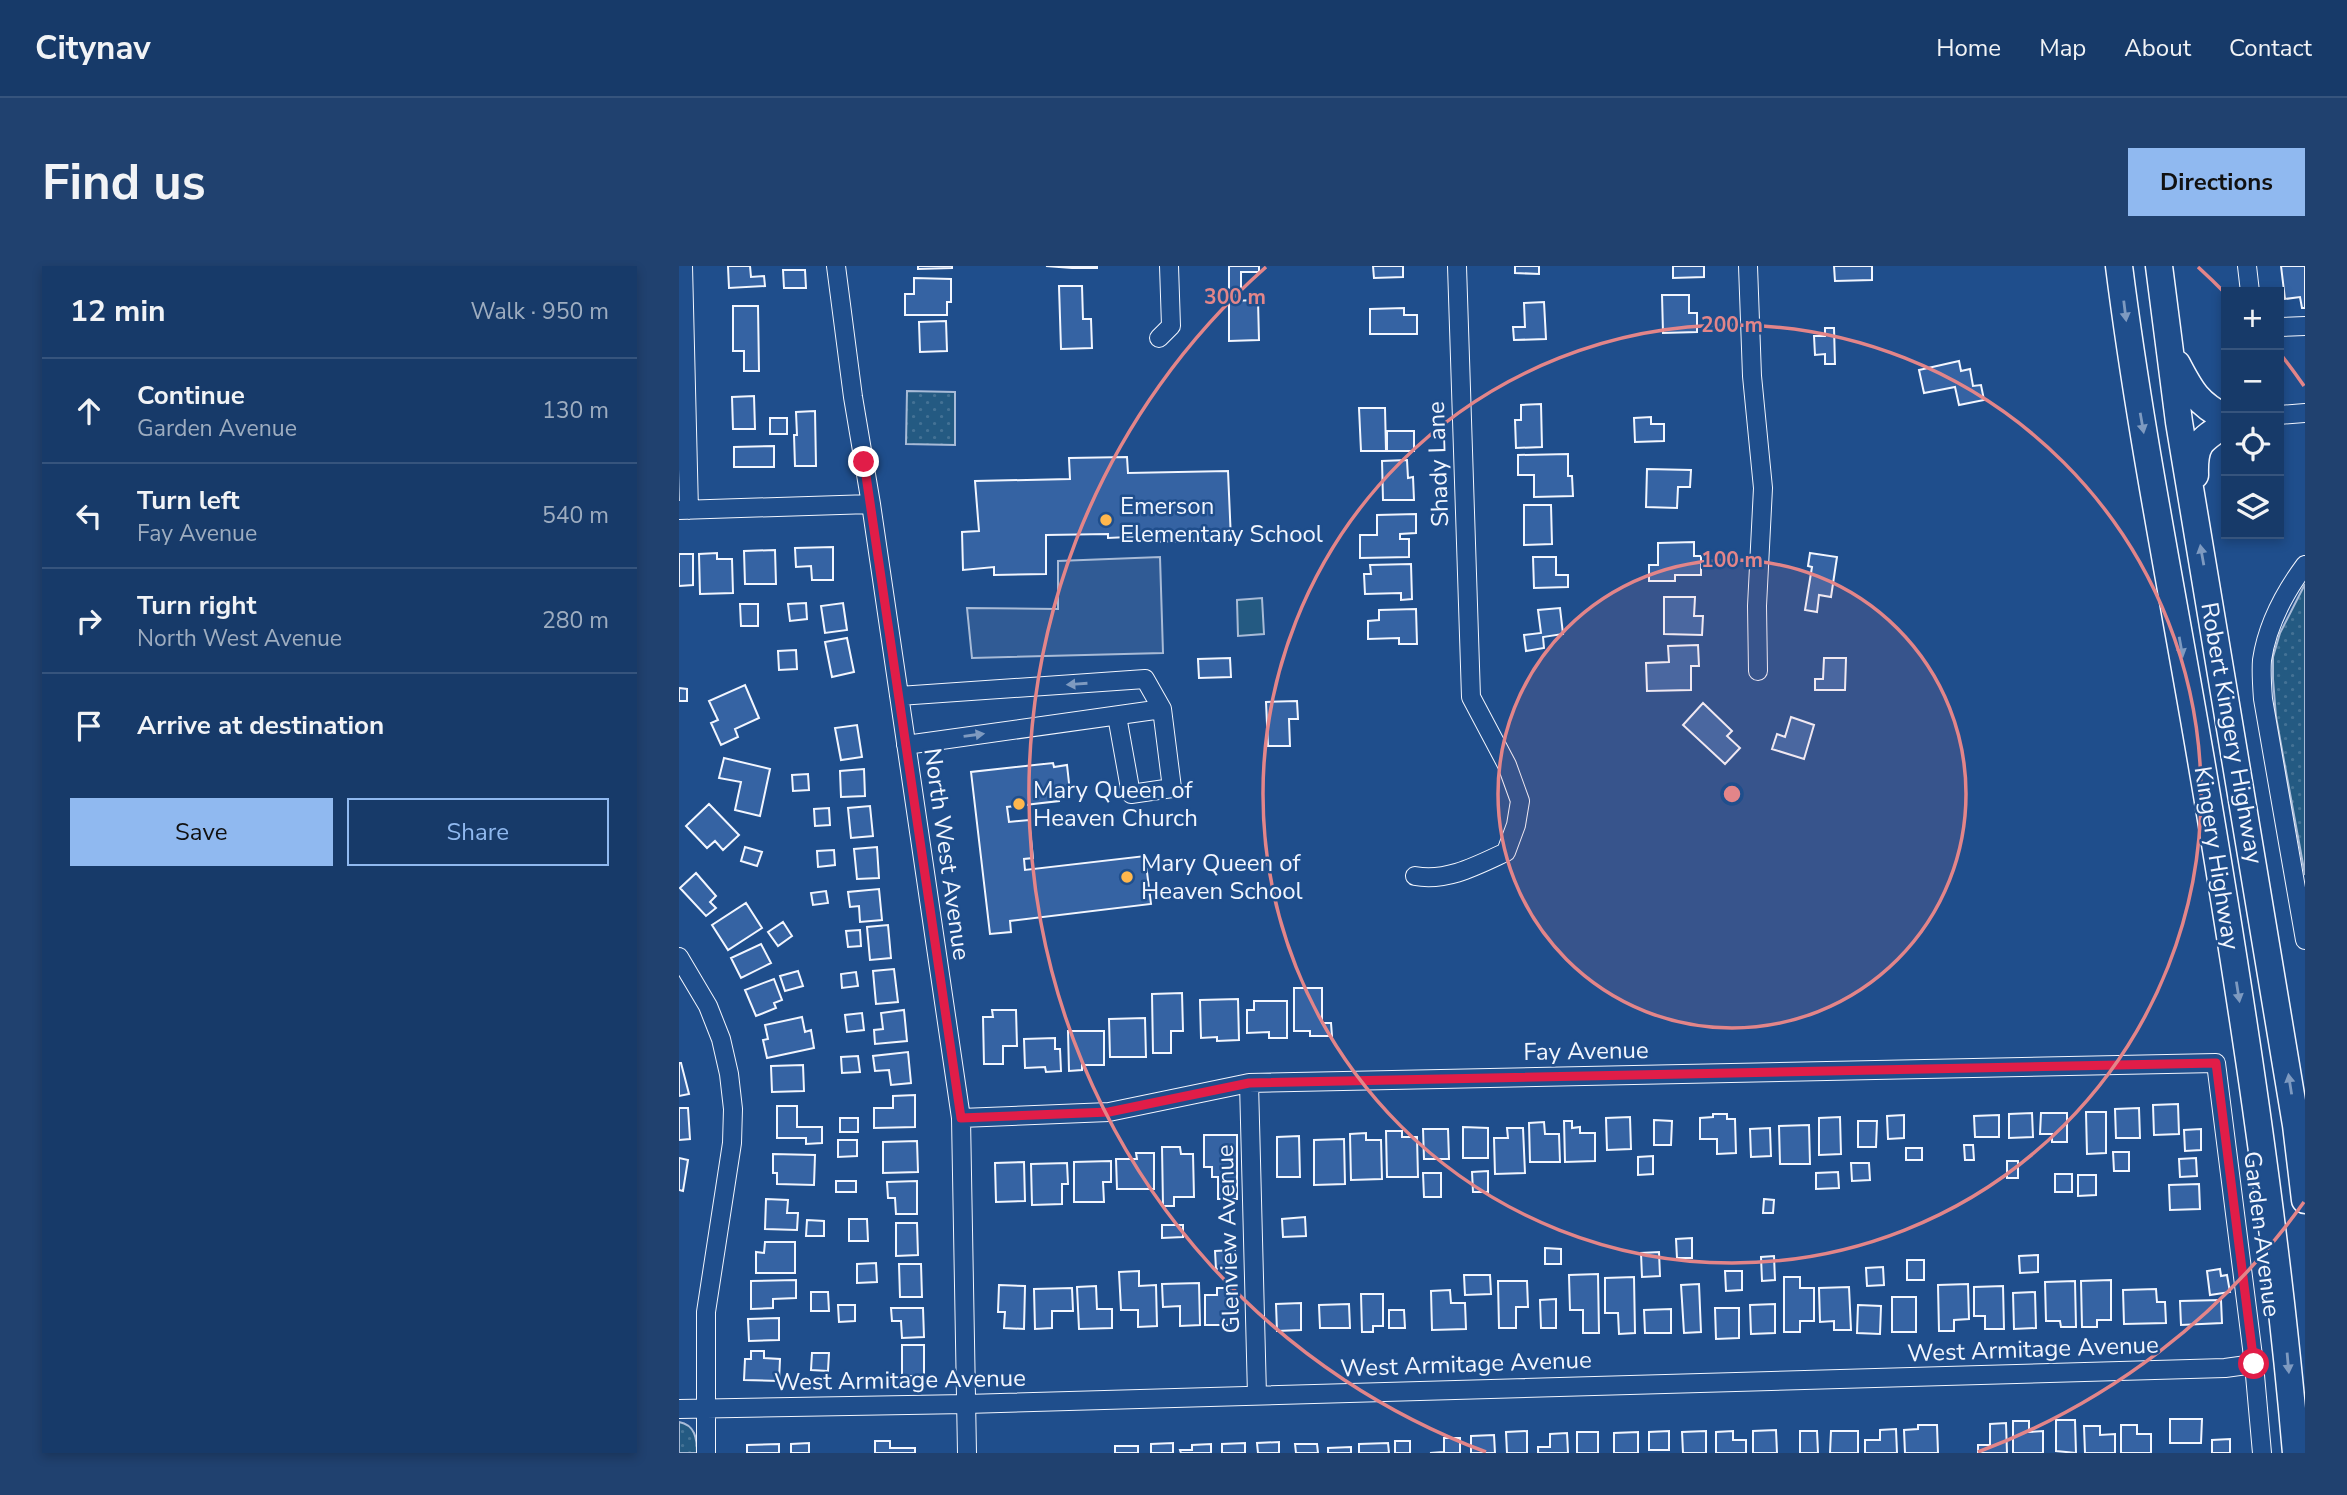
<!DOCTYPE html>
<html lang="en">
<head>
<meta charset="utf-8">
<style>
  :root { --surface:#173a69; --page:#20416f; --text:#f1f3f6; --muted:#9eadc0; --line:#36547d; --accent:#90b9f0 }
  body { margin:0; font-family:"Nunito Sans",sans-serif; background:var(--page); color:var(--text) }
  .controls { position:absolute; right:21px; top:21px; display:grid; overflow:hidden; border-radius:0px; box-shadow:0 4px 10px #0003 }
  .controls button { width:63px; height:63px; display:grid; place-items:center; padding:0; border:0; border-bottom:2px solid var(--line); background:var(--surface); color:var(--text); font:35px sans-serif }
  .stop { position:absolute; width:21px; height:21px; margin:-16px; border:5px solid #e11d48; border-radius:50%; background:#fff }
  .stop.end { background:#e11d48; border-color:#fff; box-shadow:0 2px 7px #0008 }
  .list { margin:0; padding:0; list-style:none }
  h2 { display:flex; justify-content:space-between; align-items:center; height:91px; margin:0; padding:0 28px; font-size:30px }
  h2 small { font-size:23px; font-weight:400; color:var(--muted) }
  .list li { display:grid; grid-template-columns:46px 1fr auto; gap:21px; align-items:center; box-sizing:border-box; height:105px; padding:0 28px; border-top:2px solid var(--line) }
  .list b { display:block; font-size:26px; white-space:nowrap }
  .list p { margin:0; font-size:23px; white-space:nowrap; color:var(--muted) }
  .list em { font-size:23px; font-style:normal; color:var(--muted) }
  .actions { display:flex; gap:14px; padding:21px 28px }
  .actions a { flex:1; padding:16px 0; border:2px solid var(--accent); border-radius:0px; text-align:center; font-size:24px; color:var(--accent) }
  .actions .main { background:var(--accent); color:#111 }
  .icon { flex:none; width:38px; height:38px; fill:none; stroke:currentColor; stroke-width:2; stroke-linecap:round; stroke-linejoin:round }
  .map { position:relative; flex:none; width:1626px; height:1187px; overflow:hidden; border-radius:0px }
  header { display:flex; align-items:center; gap:42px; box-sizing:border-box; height:98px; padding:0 35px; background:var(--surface); border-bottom:2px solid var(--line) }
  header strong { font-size:33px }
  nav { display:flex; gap:38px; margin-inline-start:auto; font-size:24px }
  .intro { display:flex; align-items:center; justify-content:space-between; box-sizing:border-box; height:168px; padding:0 42px }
  h1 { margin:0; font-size:49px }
  .button { padding:18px 32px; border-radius:0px; background:var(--accent); color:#111; font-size:24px; font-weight:700 }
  main { display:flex; gap:42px; padding:0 42px }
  aside { flex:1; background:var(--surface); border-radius:0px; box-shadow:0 4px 10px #0003 }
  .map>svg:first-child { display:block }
  .green { fill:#245a82; stroke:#a8bbd7; stroke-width:2 }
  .park { fill:url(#park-dots); stroke:#a8bbd7; stroke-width:2 }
  .parking { fill:#305b95; stroke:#a8bbd7; stroke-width:2 }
  .building { fill:#3563a3; stroke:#f2f6ff; stroke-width:2 }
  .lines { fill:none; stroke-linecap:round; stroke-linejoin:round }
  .minor-casing { stroke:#f2f6ff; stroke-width:20 }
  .highway-casing { stroke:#f2f6ff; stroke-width:29 }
  .minor { stroke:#1f4e8c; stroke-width:18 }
  .highway { stroke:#1f4e8c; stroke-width:26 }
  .oneway { fill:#7e9ac0 }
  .route { stroke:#e11d48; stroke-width:9 }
  .ring { fill:none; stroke:#e38589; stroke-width:3.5 }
  .poi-dot { fill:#ffb74d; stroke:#1f4e8c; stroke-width:2.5 }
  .labels { text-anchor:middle; stroke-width:5; stroke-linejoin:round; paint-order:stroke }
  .street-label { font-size:24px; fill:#f2f6ff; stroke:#1f4e8c }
  .poi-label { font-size:24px; fill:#f2f6ff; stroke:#1f4e8c; text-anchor:start }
  .centre { fill:#e38589; stroke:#1f4e8c; stroke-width:3.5 }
  .ring-label { font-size:21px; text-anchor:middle; font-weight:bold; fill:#e38589; stroke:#1f4e8c; stroke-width:5; stroke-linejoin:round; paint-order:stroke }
</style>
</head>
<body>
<header>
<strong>Citynav</strong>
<nav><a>Home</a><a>Map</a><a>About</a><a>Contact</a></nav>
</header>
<div class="intro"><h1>Find us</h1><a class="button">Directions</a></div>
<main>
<aside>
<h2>12 min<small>Walk · 950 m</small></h2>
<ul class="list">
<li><svg class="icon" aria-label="ahead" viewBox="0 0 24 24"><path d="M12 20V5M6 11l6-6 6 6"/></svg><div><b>Continue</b><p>Garden Avenue</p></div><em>130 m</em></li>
<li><svg class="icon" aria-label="left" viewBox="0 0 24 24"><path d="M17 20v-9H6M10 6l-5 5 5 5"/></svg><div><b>Turn left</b><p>Fay Avenue</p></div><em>540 m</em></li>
<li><svg class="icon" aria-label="right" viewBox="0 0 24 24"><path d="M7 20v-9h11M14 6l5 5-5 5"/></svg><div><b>Turn right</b><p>North West Avenue</p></div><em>280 m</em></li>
<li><svg class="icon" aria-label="arrive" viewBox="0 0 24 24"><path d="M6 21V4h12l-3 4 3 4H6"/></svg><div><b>Arrive at destination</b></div></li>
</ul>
<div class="actions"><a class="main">Save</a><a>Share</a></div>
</aside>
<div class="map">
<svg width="1626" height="1187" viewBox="0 0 1626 1187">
  <defs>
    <pattern id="park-dots" width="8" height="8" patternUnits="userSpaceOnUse" patternTransform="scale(1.75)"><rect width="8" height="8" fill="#245a82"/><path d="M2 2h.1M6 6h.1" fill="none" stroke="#447295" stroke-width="1.8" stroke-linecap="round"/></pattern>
  </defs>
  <rect width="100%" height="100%" fill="#1f4e8c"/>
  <path class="green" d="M583,332L585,368L559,370L558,334Z"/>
  <path class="park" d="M228,125L276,126V179L227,178Z
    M1626,318V609L1597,451L1594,413V391L1601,367Z
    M0,1156C16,1159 18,1172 18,1187H0Z"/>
  <path class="parking" d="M481,291L484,387L293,392L288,342L379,343V295Z"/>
  <path class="building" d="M49,0H71L72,11L85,10L86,20L50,22Z
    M239,0H273V2L239,3Z
    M367,0H418V2H393Z
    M550,0H580V6H562V23H550Z
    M694,0H724V11L695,12Z
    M836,0H860V8L836,7Z
    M994,0H1025V11L994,12Z
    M1155,0H1193V14L1156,15Z
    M1602,0H1626V42H1623L1621,31L1606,33Z
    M104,4H126L127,22H105Z
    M235,12L272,13V36H268V49H226V28H235Z
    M380,20H403L404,53H412L413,82L382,83Z
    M983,29H1010V47H1018V66L984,67Z
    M579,34L580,74L550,75V35Z
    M865,36L867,73L835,74L834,61H846L845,37Z
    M54,40H79L80,105H65V85H54Z
    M725,42V49H738V68H691V43Z
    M267,55L268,85L241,86L240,56Z
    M1146,62H1155L1156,98H1146V88L1136,89L1135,70H1146Z
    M1280,95L1282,105L1291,103L1294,120L1302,119L1305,134L1280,139L1276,121L1245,127L1240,104Z
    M75,130L76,163H54L53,131Z
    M862,138L863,181L837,182L836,154H842V139Z
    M680,142H706L707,185H682Z
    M136,145L137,200H116L115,169H118L117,146Z
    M972,151V158H985V175L956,176L955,152Z
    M91,152H108V168H91Z
    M708,165H735V185H708Z
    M95,180V201H55V181Z
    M889,188V210H893L894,230L855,231V209H839V189Z
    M448,191L449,207L549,205L552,274L469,276V270L429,272V268L367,269V308L315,309V301L284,304L283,266L300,265L296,215L391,213L390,192Z
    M728,194L729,212L734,211L735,234H704L703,195Z
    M968,203L1012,204L1011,221H999L998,242L967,241Z
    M845,239H872L873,278L845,279Z
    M737,248V267L721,268V273H730V291L681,292V269H698V249Z
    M1015,276V290H1022V309H996V315H970V299H979V277Z
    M154,281V314H133L132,300L117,301L116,282Z
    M96,284L97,318H66L65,285Z
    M38,287V293H53L54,327L21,328L20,288Z
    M1131,287L1158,291L1152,331L1140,329L1138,346L1126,344L1133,301L1129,300Z
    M0,288H14V319L0,320Z
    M854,291H877V309H889V321L855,322Z
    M732,298L733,333L722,334V327L686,328L685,308H692L691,299Z
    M985,331H1016L1015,350H1024L1023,369L985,368Z
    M127,337L128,353L111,355L109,338Z
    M164,337L168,364L146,367L142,340Z
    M61,338H79V360H62Z
    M881,342L884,368L864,371L865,382L847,385L845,369L862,367L859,344Z
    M737,343L738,378H720V372L689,373V355L700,354V344Z
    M168,372L175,406L153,411L146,376Z
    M1019,379L1020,400H1012V424L968,425L967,397L990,396L989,380Z
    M117,384L118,403L100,404L99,385Z
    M551,392L552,411L520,412L519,393Z
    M1145,392H1167L1166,424H1136V413H1144Z
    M66,419L80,452L56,463L59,471L42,479L32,457L39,454L30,435Z
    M0,422L8,423V435H0Z
    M618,435L619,453H610L611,480H589L587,436Z
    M1024,437L1053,465L1048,470L1061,482L1046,498L1004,459Z
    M1112,451L1135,459L1125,493L1093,483L1098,468L1106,471Z
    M178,459L183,491L162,494L156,462Z
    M45,492L91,503L81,550L56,544L62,516L40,512Z
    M374,497L375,501L388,499L391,526L379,527L380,535L328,541L330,556L350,554L354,592L345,593L346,604L466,590L472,638L331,655L332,666L311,668L292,506Z
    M185,503L186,530L162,531L161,505Z
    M129,508L130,524L114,525L113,509Z
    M30,538L60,569L44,584L36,575L28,582L7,560Z
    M191,540L194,570L172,572L169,542Z
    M150,542L151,559L136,560L135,543Z
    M66,581L83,586L78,600L62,595Z
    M198,581L200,612L178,613L175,583Z
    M155,584L156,599L139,601L138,585Z
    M17,607L37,630L31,636L37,642L27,650L1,622Z
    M200,623L203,654L181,656L180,640L171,641L169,626Z
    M147,625L149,637L134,639L132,627Z
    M67,637L83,662L49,684L33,659Z
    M104,656L113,670L99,680L89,666Z
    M209,659L212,692L191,694L188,661Z
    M181,664L182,680L169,681L167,665Z
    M82,678L92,697L62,712L52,692Z
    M215,703L219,736L197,738L194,705Z
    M119,705L124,720L106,725L101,710Z
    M177,706L179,720L163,722L162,708Z
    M95,713L103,734L95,737L97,742L77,750L66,724Z
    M615,722H643V757H652L653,770H631V765H615Z
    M503,727L504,765H492V787H474L473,728Z
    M559,733L560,774L538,775V771L522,772L521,734Z
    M575,735H608V772H590V766L568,767V744H575Z
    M225,744L228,775L196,778L195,764L204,763L202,747Z
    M313,744H337L338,780H324V798H305L304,751H314Z
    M183,747L185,764L168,766L166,749Z
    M123,751L126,766L132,764L135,782L88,792L84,774L89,773L86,759Z
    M466,752L467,791H431L430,753Z
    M389,765H425V799H403V804L390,805Z
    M376,772V783H381L382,805L367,806L366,801L346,802L345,773Z
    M229,786L232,817L212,819L210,804L196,805L194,790Z
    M179,790L181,806L163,807L162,791Z
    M0,797H2L10,828L0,830Z
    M124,799L125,825L93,826L92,800Z
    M236,829V861L195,862V842H214V830Z
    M1499,838L1500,868L1475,869L1474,839Z
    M98,840H118V861H143V877L127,878V872H98Z
    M0,842H9L11,873L0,874Z
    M1460,842L1461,872H1437L1436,843Z
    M1407,846H1427V887L1408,888Z
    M1353,847L1354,871L1330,872V848Z
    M1362,847H1388V876H1373V868H1361Z
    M1034,848H1048V853H1056L1057,887L1038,888V873H1021V852L1034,851Z
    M1225,849V872L1209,873L1208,850Z
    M1320,849V871H1296L1295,850Z
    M951,851L952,883L928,884L927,852Z
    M1161,851L1162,888L1140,889V852Z
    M161,852H179V866H161Z
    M975,854L993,855L992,879H975Z
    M885,855H893V862L901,861V867H916V895L886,896Z
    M1179,855H1198L1197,881H1179Z
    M865,856L866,868H880L881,896H851L850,857Z
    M1130,859L1131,898H1101L1100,860Z
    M784,861L809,862V892H784Z
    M828,862H844L846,907L816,908L815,872H829Z
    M1091,862L1092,890L1072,891L1071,863Z
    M744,863H769L770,893H745Z
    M1522,863V884L1506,885L1505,864Z
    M707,865H723V871H738L739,911H708Z
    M687,867V874H702L703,913L672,914L671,868Z
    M525,869H558V933H539V911H533V901H525Z
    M620,870L621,911H598V871Z
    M665,873L666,918L635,919V874Z
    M159,874H178V890L159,891Z
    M238,875L239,906L204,907V876Z
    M1285,879H1294L1295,894H1286Z
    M483,881H501L502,888H514L515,931H495V940H484Z
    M1227,882H1243V894H1227Z
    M1434,886H1450V905H1435Z
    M457,887H475V923H438L437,893H458Z
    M94,888L136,889L135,919L98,918V907H94Z
    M974,890V908L959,909V891Z
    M0,892L9,894L4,925L0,924Z
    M1517,892L1518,910L1501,911L1500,893Z
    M432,895V916H424L425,936H395V896Z
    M1328,895H1339V912H1328Z
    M345,896L346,935L317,936L316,897Z
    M388,897L389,918H383V938L353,939L352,898Z
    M1172,897H1190L1191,914L1173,915Z
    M809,905V926H794L793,906Z
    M1159,906L1160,922L1137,923V907Z
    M744,907H762V931H745Z
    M1376,908H1393V926H1376Z
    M1399,909H1417V929L1399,930Z
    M157,915H177V926H157Z
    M238,915V948H217L216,932H209L208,916Z
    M1520,918L1521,943L1491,944L1490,919Z
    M87,933L109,934L108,947H119L118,964L86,963Z
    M1085,933L1095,934L1094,947H1084Z
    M626,951L627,970L604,971L603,953Z
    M170,953H188L189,975H170Z
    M128,954L145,955V970H127Z
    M217,957H238L239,989L217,990Z
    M483,959H504V971L483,972Z
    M1013,972V992H998L997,973Z
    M86,976H116V1007H77V986L85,987Z
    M866,982L882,983V998H866Z
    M556,984L557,1002L537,1003L536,985Z
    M980,986L981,1010L963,1011L962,987Z
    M1359,989V1006L1341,1007L1340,990Z
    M1095,990L1096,1014L1083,1015L1082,991Z
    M1228,994H1245V1014H1228Z
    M197,997L198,1016L178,1017V998Z
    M220,998H242L243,1031H221Z
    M1204,1001L1205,1019L1188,1020L1187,1002Z
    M1541,1003L1542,1010L1548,1009L1551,1026L1531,1029L1528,1005Z
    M460,1005V1020L477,1019L478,1060L459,1061V1044H442L440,1006Z
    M1046,1005H1063V1024L1047,1025Z
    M919,1008L920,1067H904V1044H891L890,1009Z
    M785,1009H811L812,1028L786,1029Z
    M955,1011L956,1067L940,1068L939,1047H926V1012Z
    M1105,1011H1121V1022H1135V1055H1121V1066H1105Z
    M117,1014V1032L94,1033V1042L72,1043V1015Z
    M1432,1014V1054H1418V1061H1403L1402,1015Z
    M819,1015H848L849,1041H837V1062H820Z
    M1396,1015L1397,1061H1382L1381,1055H1367L1366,1016Z
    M520,1017L521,1059L501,1060V1040L484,1041L483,1018Z
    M1020,1018L1022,1066L1005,1067L1002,1019Z
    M1289,1018L1290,1053L1275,1054V1065H1260L1259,1019Z
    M320,1019L346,1020L345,1063L325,1062L326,1046H319Z
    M417,1020L418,1043H433V1062L400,1063L398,1021Z
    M1324,1020L1325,1063H1306V1050H1295V1021Z
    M1170,1021L1172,1064H1155V1055L1141,1056L1140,1022Z
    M393,1022L394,1045H373V1062L356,1063L355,1023Z
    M538,1022H550L551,1028H558L559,1042L552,1043V1059H526V1029H538Z
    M1477,1023L1478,1036H1486L1487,1057L1445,1058L1444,1024Z
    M771,1024L772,1037H786L787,1063L753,1064L752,1025Z
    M132,1026H149L150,1045H132Z
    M1356,1026L1357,1062L1335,1063L1334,1027Z
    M682,1028H704V1060H694V1066H683Z
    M1213,1031H1237V1066H1213Z
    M877,1033V1062H862L861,1034Z
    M1542,1034L1543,1057L1502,1059L1501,1035Z
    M622,1037V1064L598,1065L597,1038Z
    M670,1038L671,1062H641L640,1039Z
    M1096,1038V1067L1072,1068L1071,1039Z
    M159,1039H176V1055L160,1056Z
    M1179,1039L1202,1040L1201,1068L1178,1067Z
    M212,1042H244L245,1071L223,1072L222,1055H213Z
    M1036,1042H1060V1072L1037,1073Z
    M992,1043V1067H966L965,1044Z
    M710,1044H725L726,1062H710Z
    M100,1052V1074L70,1075L69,1053Z
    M223,1079H245V1110H223Z
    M72,1085H85V1092L101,1093L100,1115L65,1114L66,1093H72Z
    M133,1087H150L149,1105L132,1104Z
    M1491,1153H1523L1522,1177H1491Z
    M1377,1154H1396L1397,1187L1377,1185Z
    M1334,1155H1350V1166L1364,1165V1187H1334Z
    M1327,1157L1328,1187H1299V1179H1311V1158Z
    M1239,1159H1258L1259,1187H1226L1225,1164L1239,1163Z
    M1442,1159H1458V1168H1472V1187H1442Z
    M1405,1160H1421V1169L1436,1168V1187H1406Z
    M1217,1163L1218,1187H1186V1174H1201V1164Z
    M1097,1164L1098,1187H1074V1165Z
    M848,1165V1187H828L827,1166Z
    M990,1165V1184H970V1166Z
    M1027,1165V1187H1004L1003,1166Z
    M1054,1165V1174H1067V1187H1037V1166Z
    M1121,1165H1138L1139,1187H1121Z
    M1152,1165H1179V1187H1151Z
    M898,1166H919V1187H898Z
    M959,1166V1187H935V1167Z
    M888,1167L889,1187H859V1181H871V1168Z
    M815,1169L816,1187H792V1170Z
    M765,1172H781V1187H751L765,1186Z
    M1551,1173V1187H1533V1174Z
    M196,1175H211V1182H236V1187H196Z
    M716,1175H731V1187H716Z
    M600,1176V1187H579L578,1177Z
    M130,1177V1187H112V1178Z
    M494,1177V1187H472V1178Z
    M566,1177V1187H543V1178Z
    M709,1177L710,1187H680V1178Z
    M100,1178V1187H68V1179Z
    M532,1178V1187H502L501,1184H513V1179Z
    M616,1178H638L639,1187H617Z
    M436,1180H459V1187H436Z
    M672,1181V1187H649V1182Z"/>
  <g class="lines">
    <g class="minor-casing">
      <path id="minor" d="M4,0L10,244
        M157,0L174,131L192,238L282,852L288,1187
        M1069,0L1073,110L1084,222L1078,340L1079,405
        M1568,0L1571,26
        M1600,61L1626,60
        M480,72L492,60L490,0
        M1600,149L1626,147
        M0,244L192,238
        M1626,299C1606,326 1588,360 1583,394C1582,407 1583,420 1584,433L1626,674
        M220,430L466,413L483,443L493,522L452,528L438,450
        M227,479L483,443
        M736,610C768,616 799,599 827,586L837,559L841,535L828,499L792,431L778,0
        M0,691L29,740L42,773L50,808L54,843L53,877L27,1046V1187
        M570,817L578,1129
        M282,852L430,846L570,817L1537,797L1575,1098L1583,1187
        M0,1143L287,1138L1546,1102L1575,1098"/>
    </g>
    <g class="highway-casing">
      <path id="highway" d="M1440,0C1461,166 1494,329 1522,494C1561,724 1597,954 1617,1187
        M1480,0L1500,156L1617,859L1626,934
        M1498,98C1512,125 1519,138 1547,152
        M1516,209C1515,177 1522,174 1547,158"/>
    </g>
    <use href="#minor" class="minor"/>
    <use href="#highway" class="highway"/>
  </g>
  <defs><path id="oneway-solid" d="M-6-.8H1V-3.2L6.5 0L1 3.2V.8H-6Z" transform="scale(1.75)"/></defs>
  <g class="oneway">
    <use href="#oneway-solid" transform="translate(1446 45) rotate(83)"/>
    <use href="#oneway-solid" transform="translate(1463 157) rotate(80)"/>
    <use href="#oneway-solid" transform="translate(1523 289) rotate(-100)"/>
    <use href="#oneway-solid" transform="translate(1502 381) rotate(80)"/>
    <use href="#oneway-solid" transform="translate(398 418) rotate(176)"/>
    <use href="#oneway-solid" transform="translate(295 469) rotate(-8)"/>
    <use href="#oneway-solid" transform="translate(1559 726) rotate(81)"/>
    <use href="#oneway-solid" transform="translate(1611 818) rotate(-99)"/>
    <use href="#oneway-solid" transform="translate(1609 1097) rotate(85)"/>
  </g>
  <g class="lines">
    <path class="route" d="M185,196L282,852L430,846L570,817L1537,797L1575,1098"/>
  </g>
  <circle cx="1053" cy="528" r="234" fill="#e38589" fill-opacity=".12"/>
  <g class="ring">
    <circle cx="1053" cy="528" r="234"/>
    <circle cx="1053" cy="528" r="469"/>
    <path d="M1625 936A703 703 0 0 1 1299 1186M807 1186A703 703 0 0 1 587 1M1519 1A703 703 0 0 1 1546 27M1603 90A703 703 0 0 1 1625 120"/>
  </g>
  <g class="poi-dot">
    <circle cx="427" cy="254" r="7"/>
    <circle cx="340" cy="538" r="7"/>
    <circle cx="448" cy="611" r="7"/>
  </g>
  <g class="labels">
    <g class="street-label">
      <text transform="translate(759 198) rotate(-92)" y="8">Shady Lane</text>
      <text transform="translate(1553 467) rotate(80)" y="8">Robert Kingery Highway</text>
      <text transform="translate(268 588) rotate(82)" y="8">North West Avenue</text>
      <text transform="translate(1538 592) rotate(81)" y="8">Kingery Highway</text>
      <text transform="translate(907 785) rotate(-1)" y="8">Fay Avenue</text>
      <text transform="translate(1583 968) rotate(83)" y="8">Garden Avenue</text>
      <text transform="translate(549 973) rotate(-92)" y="8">Glenview Avenue</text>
      <text transform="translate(1354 1083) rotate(-2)" y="8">West Armitage Avenue</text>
      <text transform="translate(787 1098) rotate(-2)" y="8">West Armitage Avenue</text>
      <text transform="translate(221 1114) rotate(-1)" y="8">West Armitage Avenue</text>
    </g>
    <g class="poi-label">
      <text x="441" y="248">Emerson<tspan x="441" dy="28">Elementary School</tspan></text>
      <text x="354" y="532">Mary Queen of<tspan x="354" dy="28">Heaven Church</tspan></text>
      <text x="462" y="605">Mary Queen of<tspan x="462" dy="28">Heaven School</tspan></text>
    </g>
  </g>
  <circle cx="1053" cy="528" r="10" class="centre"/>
  <g class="ring-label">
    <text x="556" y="38">300 m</text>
    <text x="1053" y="66">200 m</text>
    <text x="1053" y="301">100 m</text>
  </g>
</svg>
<div class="controls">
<button>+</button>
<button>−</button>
<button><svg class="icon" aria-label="locate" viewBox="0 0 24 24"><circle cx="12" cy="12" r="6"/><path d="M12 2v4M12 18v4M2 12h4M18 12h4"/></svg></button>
<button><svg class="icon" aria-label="layers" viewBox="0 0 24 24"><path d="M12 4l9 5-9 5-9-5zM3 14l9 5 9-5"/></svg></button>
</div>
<div class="stop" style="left:1575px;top:1098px"></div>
<div class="stop end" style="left:185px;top:196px"></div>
</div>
</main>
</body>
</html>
